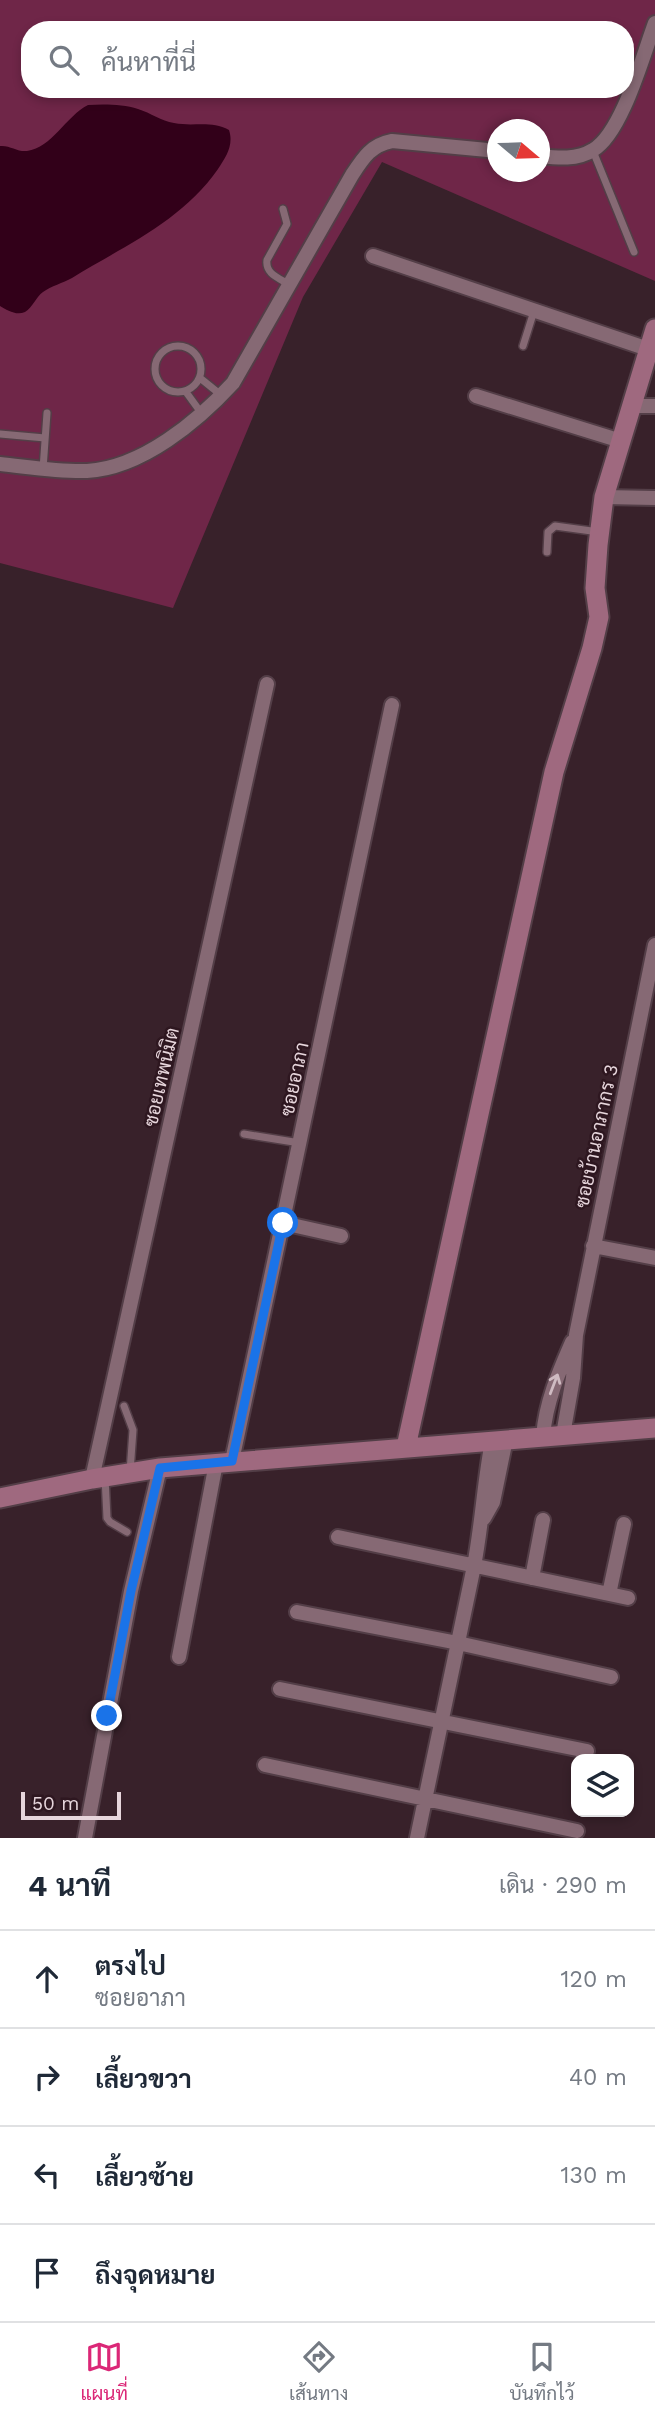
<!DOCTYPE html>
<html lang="th">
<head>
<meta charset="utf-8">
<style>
  :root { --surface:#fff; --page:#f2f2f3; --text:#1f2937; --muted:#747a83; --line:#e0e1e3; --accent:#db2777 }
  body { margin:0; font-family:"Work Sans",Sarabun,sans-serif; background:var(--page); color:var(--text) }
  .controls { position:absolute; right:21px; bottom:21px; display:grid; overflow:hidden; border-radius:14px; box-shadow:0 4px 10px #0003 }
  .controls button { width:63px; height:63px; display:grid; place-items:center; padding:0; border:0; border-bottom:2px solid var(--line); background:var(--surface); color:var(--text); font:35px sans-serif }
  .compass { position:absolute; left:487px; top:119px; width:63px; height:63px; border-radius:50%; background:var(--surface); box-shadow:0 4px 10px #0003; rotate:109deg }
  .scale { position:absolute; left:21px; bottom:18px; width:100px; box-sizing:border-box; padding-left:7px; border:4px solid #e7d6dc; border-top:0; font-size:19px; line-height:24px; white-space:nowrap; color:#e7d6dc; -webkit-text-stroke:5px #2e1720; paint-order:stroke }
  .stop { position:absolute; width:21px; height:21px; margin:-16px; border:5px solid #1a73e8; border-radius:50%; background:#fff }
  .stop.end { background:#1a73e8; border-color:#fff; box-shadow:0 2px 7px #0008 }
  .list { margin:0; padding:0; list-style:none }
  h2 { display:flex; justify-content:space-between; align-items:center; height:91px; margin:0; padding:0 28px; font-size:30px }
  h2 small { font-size:23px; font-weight:400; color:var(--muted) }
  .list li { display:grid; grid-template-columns:46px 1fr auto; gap:21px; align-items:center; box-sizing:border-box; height:98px; padding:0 28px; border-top:2px solid var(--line) }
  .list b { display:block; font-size:26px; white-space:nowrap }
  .list p { margin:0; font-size:23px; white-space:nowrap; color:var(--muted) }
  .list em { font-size:23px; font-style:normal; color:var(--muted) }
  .icon { flex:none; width:38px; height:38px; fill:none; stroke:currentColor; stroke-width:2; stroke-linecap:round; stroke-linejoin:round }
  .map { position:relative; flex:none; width:655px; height:1838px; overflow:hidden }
  .search { position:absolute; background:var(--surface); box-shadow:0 4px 10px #0003; left:21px; right:21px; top:21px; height:77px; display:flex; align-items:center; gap:18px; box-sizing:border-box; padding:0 24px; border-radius:28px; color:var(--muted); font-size:26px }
  .sheet { height:483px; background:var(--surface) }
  nav { display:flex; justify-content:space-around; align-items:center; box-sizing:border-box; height:98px; border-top:2px solid var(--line); background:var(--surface); font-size:19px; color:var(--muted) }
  nav a { display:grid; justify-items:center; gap:4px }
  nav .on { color:var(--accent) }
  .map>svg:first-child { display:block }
  .grass { fill:#6f2648; fill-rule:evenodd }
  .water { fill:#320019 }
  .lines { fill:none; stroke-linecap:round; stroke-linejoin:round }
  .lane-casing { stroke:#533e47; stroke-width:10 }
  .street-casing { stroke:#533e47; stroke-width:18 }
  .secondary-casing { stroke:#533e47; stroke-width:23 }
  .lane { stroke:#866974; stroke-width:7 }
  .street { stroke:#866974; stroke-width:14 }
  .secondary { stroke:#9f697f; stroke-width:19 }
  .oneway { stroke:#cfbbc2 }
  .route { stroke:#1a73e8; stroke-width:9 }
  .labels { text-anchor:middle; stroke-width:5; stroke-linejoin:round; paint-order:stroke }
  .street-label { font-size:19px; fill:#e7d6dc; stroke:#2e1720 }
</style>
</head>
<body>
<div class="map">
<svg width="655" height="1838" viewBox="0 0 655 1838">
  <rect width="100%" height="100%" fill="#38212a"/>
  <path class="grass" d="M0,0H655V281L382,162L303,297L173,608L0,563ZM30,30H625V89H30ZM498,130H540V172H498Z"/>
  <path class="water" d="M88,105C103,104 123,104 138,109C151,113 161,121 174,123C194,127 211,120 229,130C234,145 226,157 218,169C182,221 124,246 72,278C63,283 51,286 43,292C36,297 33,307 25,312C16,316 7,310 0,306V146C10,145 17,152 27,151C52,148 66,116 88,105Z"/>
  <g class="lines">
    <g class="lane-casing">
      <path id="lane" d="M593,151L634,252
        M283,209L287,224L267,260C265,274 279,278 290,285
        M155 369a23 23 0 1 1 46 0a23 23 0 1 1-46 0Z
        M523,346L534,311
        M200,378L221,395
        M186,392L202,414
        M0,434L45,438
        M43,469L47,413
        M547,552L548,532L555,526L599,532
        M244,1134L300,1143
        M124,1406L133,1430L130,1472
        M105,1477L107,1518L110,1522L127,1532"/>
    </g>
    <g class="street-casing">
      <path id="street" d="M540,156C558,158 577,160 593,150C622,133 643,55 655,23
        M373,256L648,349
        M476,396L621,441
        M631,406H655
        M0,464C29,467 58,472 87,471C142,468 198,421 233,383L352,175C363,158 371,145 392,141L498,151
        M604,497L655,498
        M283,1223L341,1236
        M593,1246L655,1258
        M563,1435L573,1378L576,1335L655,945
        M543,1436C546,1402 558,1374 572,1342
        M232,1461L392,705
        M92,1479L267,684
        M484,1518L493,1502L506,1439
        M338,1537L609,1594L624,1524
        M532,1578L543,1520
        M609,1594L628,1598
        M297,1612L458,1643L611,1677
        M179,1657L216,1463
        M280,1689L587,1751
        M265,1765L577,1831
        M85,1838L131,1591L160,1468
        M417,1838L474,1566C482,1524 484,1483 492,1441"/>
    </g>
    <g class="secondary-casing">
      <path id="secondary" d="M406,1447L554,772L592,648L599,617L595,588L598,545L604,497L655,329
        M0,1498L92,1479L160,1468L655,1428"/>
    </g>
    <use href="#lane" class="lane"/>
    <use href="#street" class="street"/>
    <use href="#secondary" class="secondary"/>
  </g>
  <defs><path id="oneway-shaft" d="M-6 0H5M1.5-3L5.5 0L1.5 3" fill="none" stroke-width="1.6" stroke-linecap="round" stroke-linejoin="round" transform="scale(1.75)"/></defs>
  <use class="oneway" href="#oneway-shaft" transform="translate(554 1384) rotate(-69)"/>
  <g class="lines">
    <path class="route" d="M107,1716L131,1591L160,1468L232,1461L283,1223"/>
  </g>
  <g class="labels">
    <g class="street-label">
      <text transform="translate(161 1077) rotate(-77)" y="7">ซอยเทพนิมิต</text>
      <text transform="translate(294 1079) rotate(-78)" y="7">ซอยอาภา</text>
      <text transform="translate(596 1136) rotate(-78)" y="7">ซอยบ้านอาภากร 3</text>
    </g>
  </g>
</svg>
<div class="controls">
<button><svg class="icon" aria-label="layers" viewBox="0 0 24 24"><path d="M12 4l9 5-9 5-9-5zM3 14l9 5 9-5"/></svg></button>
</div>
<svg class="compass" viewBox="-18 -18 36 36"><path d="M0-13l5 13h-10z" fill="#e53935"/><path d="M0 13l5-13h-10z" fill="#747a83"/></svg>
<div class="scale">50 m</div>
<div class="stop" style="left:283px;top:1223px"></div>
<div class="stop end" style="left:107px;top:1716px"></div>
<div class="search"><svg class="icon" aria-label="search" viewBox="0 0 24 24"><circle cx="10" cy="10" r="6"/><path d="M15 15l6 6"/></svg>ค้นหาที่นี่</div>
</div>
<section class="sheet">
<h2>4 นาที<small>เดิน · 290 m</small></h2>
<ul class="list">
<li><svg class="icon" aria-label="ahead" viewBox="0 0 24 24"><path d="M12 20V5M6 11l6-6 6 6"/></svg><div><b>ตรงไป</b><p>ซอยอาภา</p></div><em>120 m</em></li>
<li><svg class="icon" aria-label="right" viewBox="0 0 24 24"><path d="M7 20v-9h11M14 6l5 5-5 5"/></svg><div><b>เลี้ยวขวา</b></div><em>40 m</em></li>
<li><svg class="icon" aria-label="left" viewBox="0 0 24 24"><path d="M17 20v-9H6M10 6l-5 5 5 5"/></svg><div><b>เลี้ยวซ้าย</b></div><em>130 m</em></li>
<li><svg class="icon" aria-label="arrive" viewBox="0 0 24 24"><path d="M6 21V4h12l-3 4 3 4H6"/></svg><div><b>ถึงจุดหมาย</b></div></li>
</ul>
</section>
<nav>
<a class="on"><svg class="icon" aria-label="map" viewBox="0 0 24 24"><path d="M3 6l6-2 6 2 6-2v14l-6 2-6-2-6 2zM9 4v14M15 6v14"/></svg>แผนที่</a>
<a><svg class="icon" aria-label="directions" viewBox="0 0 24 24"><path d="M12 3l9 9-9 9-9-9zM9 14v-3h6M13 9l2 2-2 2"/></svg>เส้นทาง</a>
<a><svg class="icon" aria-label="saved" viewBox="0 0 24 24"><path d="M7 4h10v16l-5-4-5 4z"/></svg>บันทึกไว้</a>
</nav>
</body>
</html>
